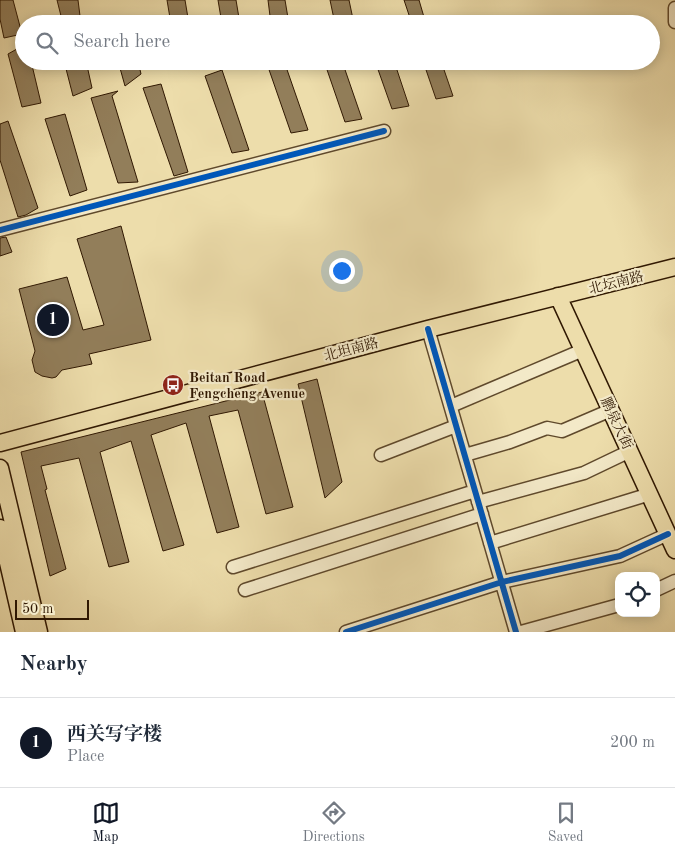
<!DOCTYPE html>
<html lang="en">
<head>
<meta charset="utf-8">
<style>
  :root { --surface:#fff; --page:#f6f6f7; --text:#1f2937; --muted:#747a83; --line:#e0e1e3; --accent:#111827 }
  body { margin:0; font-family:"Old Standard TT","Noto Serif SC",serif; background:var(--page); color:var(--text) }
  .controls { position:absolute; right:15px; bottom:15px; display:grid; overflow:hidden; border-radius:10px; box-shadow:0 2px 12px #0003 }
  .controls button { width:45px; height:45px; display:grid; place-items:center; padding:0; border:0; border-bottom:1px solid var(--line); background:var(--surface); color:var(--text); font:25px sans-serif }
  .scale { position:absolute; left:15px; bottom:12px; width:74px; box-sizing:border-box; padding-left:5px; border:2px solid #301802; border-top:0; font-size:14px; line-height:18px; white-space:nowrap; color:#301802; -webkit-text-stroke:4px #f3e9c8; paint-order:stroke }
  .you { position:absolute; left:341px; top:270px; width:18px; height:18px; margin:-12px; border:4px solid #fff; border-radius:50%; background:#1a73e8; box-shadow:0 0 0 8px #1a73e833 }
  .badge { display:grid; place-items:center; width:32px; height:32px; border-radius:50%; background:var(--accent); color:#fff; font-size:16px; font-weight:700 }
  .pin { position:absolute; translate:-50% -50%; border:2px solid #fff; box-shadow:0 1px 5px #0006 }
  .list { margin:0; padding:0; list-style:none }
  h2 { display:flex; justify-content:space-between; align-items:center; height:65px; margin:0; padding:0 20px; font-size:21px }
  h2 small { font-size:16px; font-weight:400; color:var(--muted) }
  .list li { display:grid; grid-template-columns:32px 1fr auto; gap:15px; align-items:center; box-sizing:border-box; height:90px; padding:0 20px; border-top:1px solid var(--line) }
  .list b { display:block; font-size:19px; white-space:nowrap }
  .list p { margin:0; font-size:16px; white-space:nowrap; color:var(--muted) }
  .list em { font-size:16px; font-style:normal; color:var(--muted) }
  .icon { flex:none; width:28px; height:28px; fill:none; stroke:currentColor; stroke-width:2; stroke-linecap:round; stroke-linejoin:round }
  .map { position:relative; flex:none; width:675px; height:632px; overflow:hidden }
  .search { position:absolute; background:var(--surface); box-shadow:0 2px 12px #0003; left:15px; right:15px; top:15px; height:55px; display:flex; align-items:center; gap:12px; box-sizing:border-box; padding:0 18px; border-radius:28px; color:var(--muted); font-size:19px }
  .sheet { height:155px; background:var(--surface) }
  nav { display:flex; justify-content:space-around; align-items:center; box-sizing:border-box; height:70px; border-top:1px solid var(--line); background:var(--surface); font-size:14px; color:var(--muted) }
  nav a { display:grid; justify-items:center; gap:2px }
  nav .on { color:var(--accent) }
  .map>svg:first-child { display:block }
  .building { fill:#927e5a; stroke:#301802 }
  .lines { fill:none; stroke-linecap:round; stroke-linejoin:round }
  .minor-casing { stroke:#5f492c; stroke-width:15 }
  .major-casing { stroke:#301802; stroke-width:19 }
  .minor { stroke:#f3e9c8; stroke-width:12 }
  .major { stroke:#edddab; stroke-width:16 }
  .cycleway-casing { stroke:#f3e9c8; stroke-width:9 }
  .cycleway { stroke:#0057b8; stroke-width:6 }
  .labels { text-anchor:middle; stroke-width:4.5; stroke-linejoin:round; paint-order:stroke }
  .street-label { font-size:14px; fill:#301802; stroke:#f3e9c8 }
  .poi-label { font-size:14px; font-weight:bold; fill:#301802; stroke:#f3e9c8; text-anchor:start }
</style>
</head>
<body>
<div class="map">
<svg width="675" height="632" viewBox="0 0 675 632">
  <rect width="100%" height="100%" fill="#edddab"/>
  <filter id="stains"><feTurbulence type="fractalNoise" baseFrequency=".004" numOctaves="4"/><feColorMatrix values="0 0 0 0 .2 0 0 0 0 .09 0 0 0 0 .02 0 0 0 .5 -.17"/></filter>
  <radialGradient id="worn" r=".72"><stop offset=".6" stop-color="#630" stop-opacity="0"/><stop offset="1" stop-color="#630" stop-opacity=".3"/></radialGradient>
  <path class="building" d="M0,0H13L22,34L4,38L0,19Z
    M57,0H78L80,16L62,20Z
    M167,0H185L189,24H171Z
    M218,0H236L240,24H222Z
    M268,0H285L289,24H271Z
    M330,0H349L354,24H335Z
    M404,0H419L426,24H412Z
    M24,45V61H31L41,103L22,107L8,54Z
    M64,61H86L92,88L73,96Z
    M118,61H138L141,74L125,86Z
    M266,61H284L308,130L291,133Z
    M324,61H342L362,119L345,122Z
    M375,61H394L409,106L392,109Z
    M423,61H441L453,96L436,99Z
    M222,70L249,150L232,153L205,76Z
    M161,84L188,172L174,176L143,88Z
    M118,91L112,96L138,182L118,183L91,98Z
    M65,114L87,190L70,196L45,119Z
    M8,121L38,208L26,215L18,217L0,160V124Z
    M121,226L151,340L89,354L92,364L62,370L56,377L52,378L42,376L35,372L32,360L35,351L19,289L67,277L83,330L104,325L77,239Z
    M6,237L12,252L0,256V238Z
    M317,379L342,482L325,498L298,384Z
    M262,392L293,507L266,514L238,410L209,416L239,527L217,533L186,423L151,435L184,545L163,551L131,441L100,452L129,562L109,567L79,458L41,466L47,489L45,490L66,569L50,576L21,452Z"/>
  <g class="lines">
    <g class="minor-casing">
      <path id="minor" d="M675,8V22
        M0,230L384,131
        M428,329L516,632
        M451,406L583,350
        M381,455L456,426
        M465,455L510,442L547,428L562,431L611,410
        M478,502L584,473L630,451
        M490,543L650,494
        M233,567L475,491
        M245,590L482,514
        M656,590L675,581
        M346,632L502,582L620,556L668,534
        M521,632L619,605"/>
    </g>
    <g class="major-casing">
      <path id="major" d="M558,296L675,550
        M0,443L428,329L675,267
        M0,468L39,632
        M0,528L24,632"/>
    </g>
    <use href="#minor" class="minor"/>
    <use href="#major" class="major"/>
    <g class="cycleway-casing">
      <path id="cycleway" d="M0,230L384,131
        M428,329L516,632
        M346,632L502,582L620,556L668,534"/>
    </g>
    <use href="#cycleway" class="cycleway"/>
  </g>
  <defs>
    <g id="bus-disc" transform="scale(1.125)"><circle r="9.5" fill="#8f2418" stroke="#f3e9c8"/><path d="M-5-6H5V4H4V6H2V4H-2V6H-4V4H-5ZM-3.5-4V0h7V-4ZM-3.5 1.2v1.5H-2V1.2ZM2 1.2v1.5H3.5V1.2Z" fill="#fff"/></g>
  </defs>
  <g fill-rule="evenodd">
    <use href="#bus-disc" x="173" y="385"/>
  </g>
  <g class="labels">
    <g class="street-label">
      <text transform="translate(616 282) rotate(-14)" y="5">北坛南路</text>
      <text transform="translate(351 349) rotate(-15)" y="5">北坦南路</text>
      <text transform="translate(617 423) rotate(65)" y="5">鹏泉大街</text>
    </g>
    <g class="poi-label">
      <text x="189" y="382">Beitan Road<tspan x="189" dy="16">Fengcheng Avenue</tspan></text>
    </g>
  </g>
  <rect width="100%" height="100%" filter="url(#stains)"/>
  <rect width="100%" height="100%" fill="url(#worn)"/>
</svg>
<div class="controls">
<button><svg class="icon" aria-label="locate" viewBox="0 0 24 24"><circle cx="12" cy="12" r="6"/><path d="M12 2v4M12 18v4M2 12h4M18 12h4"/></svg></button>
</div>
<div class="scale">50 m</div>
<div class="you"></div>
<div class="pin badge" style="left:53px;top:320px">1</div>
<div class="search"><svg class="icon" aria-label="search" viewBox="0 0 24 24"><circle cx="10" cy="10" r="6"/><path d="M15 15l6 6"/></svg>Search here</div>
</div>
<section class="sheet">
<h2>Nearby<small></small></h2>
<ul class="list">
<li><span class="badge">1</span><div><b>西关写字楼</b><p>Place</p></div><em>200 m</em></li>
</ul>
</section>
<nav>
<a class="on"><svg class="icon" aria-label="map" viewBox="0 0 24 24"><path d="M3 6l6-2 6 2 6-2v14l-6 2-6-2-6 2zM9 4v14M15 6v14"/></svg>Map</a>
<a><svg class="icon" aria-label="directions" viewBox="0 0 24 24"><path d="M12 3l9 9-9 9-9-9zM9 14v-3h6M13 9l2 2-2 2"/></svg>Directions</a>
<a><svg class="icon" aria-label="saved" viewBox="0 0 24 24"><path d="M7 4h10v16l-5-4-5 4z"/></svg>Saved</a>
</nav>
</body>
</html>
